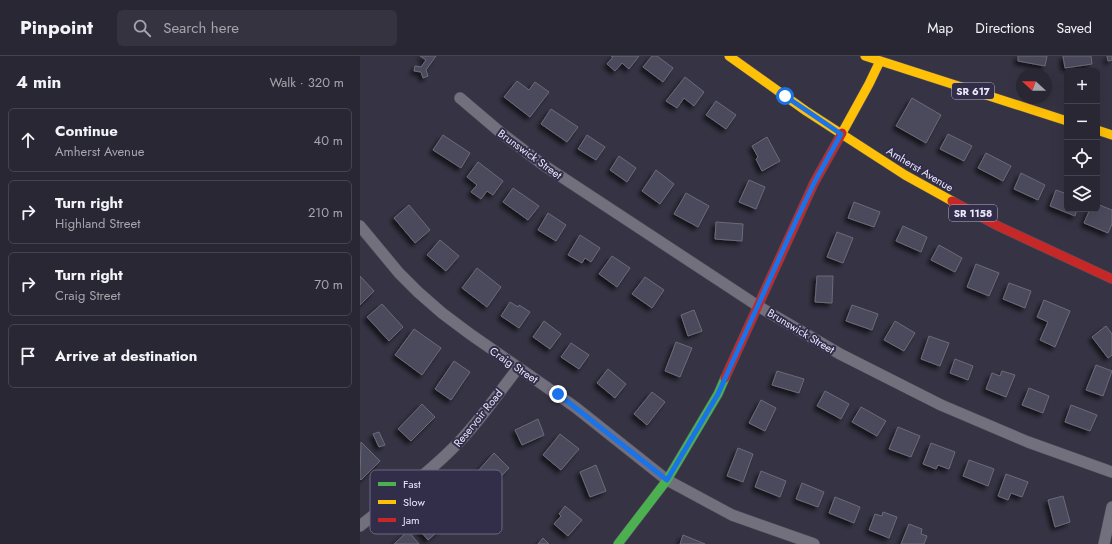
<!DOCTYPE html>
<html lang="en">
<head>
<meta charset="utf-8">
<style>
  :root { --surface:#282733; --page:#34333f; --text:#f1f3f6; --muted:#a5a5ac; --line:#44444e }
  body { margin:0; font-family:Jost,sans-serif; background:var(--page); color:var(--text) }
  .controls { position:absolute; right:12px; top:12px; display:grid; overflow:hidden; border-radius:6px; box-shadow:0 4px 16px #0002 }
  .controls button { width:36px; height:36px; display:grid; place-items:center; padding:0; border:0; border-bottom:1px solid var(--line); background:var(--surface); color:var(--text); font:20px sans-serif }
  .compass { position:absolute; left:656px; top:12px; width:36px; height:36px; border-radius:50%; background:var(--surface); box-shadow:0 4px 16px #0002; rotate:291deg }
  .stop { position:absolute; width:12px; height:12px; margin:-9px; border:3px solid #1a73e8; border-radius:50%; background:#fff }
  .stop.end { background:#1a73e8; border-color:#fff; box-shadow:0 1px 4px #0008 }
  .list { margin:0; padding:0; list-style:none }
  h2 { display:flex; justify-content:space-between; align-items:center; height:52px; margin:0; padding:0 16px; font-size:17px }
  h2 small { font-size:13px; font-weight:400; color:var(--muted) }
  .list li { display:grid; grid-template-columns:26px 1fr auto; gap:12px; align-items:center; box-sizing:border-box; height:64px; margin:0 8px 8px; padding:0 8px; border:1px solid var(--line); border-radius:6px }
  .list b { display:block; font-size:15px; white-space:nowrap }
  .list p { margin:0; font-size:13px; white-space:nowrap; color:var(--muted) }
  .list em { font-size:13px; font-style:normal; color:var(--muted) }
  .icon { flex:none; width:22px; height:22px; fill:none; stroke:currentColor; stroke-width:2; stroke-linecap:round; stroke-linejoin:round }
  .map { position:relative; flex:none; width:752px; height:488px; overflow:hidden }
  header { display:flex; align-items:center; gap:24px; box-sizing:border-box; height:56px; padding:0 20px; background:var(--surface); border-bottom:1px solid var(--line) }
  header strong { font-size:19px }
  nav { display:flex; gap:22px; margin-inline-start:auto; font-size:14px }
  .search { width:280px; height:36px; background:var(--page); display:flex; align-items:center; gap:10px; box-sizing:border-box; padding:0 14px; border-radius:6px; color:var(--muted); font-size:15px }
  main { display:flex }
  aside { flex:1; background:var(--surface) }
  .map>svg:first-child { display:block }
  .building { fill:#4b485c; stroke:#6c6b78; filter:url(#shadow) }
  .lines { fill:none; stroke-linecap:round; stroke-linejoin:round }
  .street-casing { stroke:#545260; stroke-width:12 }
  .fast-casing { stroke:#545260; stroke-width:10 }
  .slow-casing { stroke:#545260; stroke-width:10 }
  .jam-casing { stroke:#545260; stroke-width:10 }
  .street { stroke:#72707d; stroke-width:11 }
  .fast { stroke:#4caf50; stroke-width:9 }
  .slow { stroke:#ffc107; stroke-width:9 }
  .jam { stroke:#c62828; stroke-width:9 }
  .route { stroke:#1a73e8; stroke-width:5 }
  .labels { text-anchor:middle; stroke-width:4; stroke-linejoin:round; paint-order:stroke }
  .shield { fill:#322e4a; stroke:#b3b0c6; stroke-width:1 }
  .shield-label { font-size:10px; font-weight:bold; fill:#eae8fb }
  .street-label { font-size:11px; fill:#eae8fb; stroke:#322e4a }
  .key { fill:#322e4a; stroke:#69667f; stroke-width:1 }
  .key-label { font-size:11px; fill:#eae8fb }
</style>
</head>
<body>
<header>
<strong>Pinpoint</strong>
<div class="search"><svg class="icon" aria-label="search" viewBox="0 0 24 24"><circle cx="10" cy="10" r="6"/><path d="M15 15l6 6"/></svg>Search here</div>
<nav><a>Map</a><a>Directions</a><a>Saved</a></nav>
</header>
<main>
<aside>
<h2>4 min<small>Walk · 320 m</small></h2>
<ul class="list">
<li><svg class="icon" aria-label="ahead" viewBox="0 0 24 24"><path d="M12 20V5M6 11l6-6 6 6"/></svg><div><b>Continue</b><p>Amherst Avenue</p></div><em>40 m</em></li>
<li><svg class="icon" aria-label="right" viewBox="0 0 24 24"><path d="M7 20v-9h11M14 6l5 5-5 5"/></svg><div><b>Turn right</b><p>Highland Street</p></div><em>210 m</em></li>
<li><svg class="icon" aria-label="right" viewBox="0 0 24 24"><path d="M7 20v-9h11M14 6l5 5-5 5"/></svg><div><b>Turn right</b><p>Craig Street</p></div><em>70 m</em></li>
<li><svg class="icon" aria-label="arrive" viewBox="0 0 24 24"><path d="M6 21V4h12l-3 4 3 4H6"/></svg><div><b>Arrive at destination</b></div></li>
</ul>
</aside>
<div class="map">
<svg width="752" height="488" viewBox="0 0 752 488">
  <defs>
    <filter id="shadow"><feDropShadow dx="-3.5" dy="3.5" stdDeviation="2" flood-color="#0009"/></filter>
  </defs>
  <rect width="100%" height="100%" fill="#363444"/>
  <path class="building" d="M60,0H76L66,14L68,20L63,22L61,16L54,15L55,10L61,11L66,4Z
    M251,0H279L269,13L262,7L255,15L247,8L253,1Z
    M292,0H297L313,12L303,26L283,11Z
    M658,0H687L685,10L658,5Z
    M703,0H731L732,8L705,12Z
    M747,0H752V4L748,5Z
    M325,21L344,36L334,50L324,42L317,52L306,45Z
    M157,25L169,34L175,26L189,36L170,61L144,41Z
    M552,42L581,59L566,87L536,70Z
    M356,45L376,59L366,73L346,59Z
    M191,53L218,71L207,86L181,68Z
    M588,78L612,90L604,105L580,93Z
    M83,79L110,97L101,112L73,94Z
    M227,79L245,91L236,104L218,93Z
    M407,81L420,105L402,115L396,103L398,101L392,90Z
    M626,97L651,110L643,125L618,112Z
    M259,100L276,112L267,126L250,114Z
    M118,106L143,125L133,139L127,135L121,143L111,136L117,129L107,121Z
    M296,114L314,128L300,148L282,135Z
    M661,117L685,129L678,144L654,133Z
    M389,124L405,131L396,153L379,146Z
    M153,132L179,150L168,164L143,146Z
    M696,134L707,138V153H717L715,160L690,150Z
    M326,137L349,150L338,171L314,158Z
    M494,146L520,156L514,171L488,162Z
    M737,148L752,154V168L748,177L724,167L730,153H737Z
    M49,149L70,174L55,187L34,162Z
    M188,157L206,169L196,185L178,174Z
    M356,166L383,168L382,185L355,183Z
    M543,170L567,181L561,196L536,185Z
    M477,176L493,182L483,207L467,201Z
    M220,179L240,192L231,206L225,202L222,207L208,199Z
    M80,184L99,200L86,215L67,199Z
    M579,189L602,202L595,216L571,204Z
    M252,200L270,212L257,231L239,218Z
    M616,208L639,217L629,240L607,231Z
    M117,212L141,231L127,251L102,232Z
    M0,220L14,235L0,249Z
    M457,220H473L472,247L455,246Z
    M285,221L304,234L292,252L272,238Z
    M649,227L671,235L665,252L643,243Z
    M684,244L710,255L695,291L680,284L688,266L677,261Z
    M150,246L158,251L159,249L170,256L159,272L141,260Z
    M22,248L43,271L29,285L7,261Z
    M492,249L518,258L512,274L486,265Z
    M334,254L342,275L328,280L321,259Z
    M184,265L201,278L190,293L173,281Z
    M535,265L555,277L544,295L524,284Z
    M746,270L752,278V299L748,302L732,281Z
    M54,273L81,292L62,319L35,299Z
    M569,280L589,287L580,310L561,303Z
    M316,286L332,292L320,321L305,315Z
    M211,287L229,299L219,313L201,301Z
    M595,303L613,310L608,324L590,317Z
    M94,305L110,316L91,344L75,333Z
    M736,309L752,315L743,340L726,334Z
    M248,313L266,328L255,342L237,327Z
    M417,315L444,323L439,337L412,329Z
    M642,315L655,319L646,341L626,333L632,317L640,320Z
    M669,332L689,340L683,357L662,349Z
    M465,335L489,348L481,363L457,350Z
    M292,336L305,346L287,369L274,358Z
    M401,344L416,352L405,375L389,367Z
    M62,348L75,361L51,385L38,373Z
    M711,349L737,359L730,375L705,366Z
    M501,351L526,365L517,380L492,366Z
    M178,363L184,379L162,389L155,374Z
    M538,371L560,380L551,401L529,393Z
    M19,376L25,389L19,391L13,378Z
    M200,378L219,393L201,414L183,399Z
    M1,386L20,405L1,424L0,423Z
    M571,387L595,396L589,413L578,409L576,413L563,408Z
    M378,392L393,398L383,426L367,420Z
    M134,397L149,412L133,429L118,415Z
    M609,404L634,413L628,430L603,420Z
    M236,409L246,435L230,441L220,416Z
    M401,415L426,425L420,441L395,431Z
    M646,418L668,426L662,441L651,437L648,444L638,440Z
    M442,427L464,436L458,451L436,443Z
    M703,440L710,466L695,471L688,444Z
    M475,441L500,451L494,467L469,457Z
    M80,450L91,464L68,484L56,470Z
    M205,450L222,464L208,480L194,468L201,460L199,458Z
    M523,456L537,461L529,482L509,474L515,458L522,460Z
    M549,468L562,473L561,478L567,480L564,488H541Z
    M48,475L59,488H34Z
    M323,479L345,488H320Z
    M183,482L189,488H178Z"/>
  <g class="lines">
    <g class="street-casing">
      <path id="street" d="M100,42L140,76L182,108L398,250L480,298L581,349L668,386L752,416
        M0,170L39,217L58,236L82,257L110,278L215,351L307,424L372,459L454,488
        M0,470C31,445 64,421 92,393C117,369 137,339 158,312
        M744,488L752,451"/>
    </g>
    <g class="fast-casing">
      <path id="fast" d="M258,488L307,424L358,338L365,322"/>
    </g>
    <g class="slow-casing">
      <path id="slow" d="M369,0L446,55L545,119L592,145
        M505,0L707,65
        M737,74L752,79
        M482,77L509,28L520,5"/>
    </g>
    <g class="jam-casing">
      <path id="jam" d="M592,145L638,170L752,223
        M365,322L454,127L482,77"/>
    </g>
    <use href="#street" class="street"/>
    <use href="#fast" class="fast"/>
    <use href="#slow" class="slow"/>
    <use href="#jam" class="jam"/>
  </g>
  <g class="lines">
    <path class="route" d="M198,338L307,424L358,338L436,165L454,127L481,78L425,40"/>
  </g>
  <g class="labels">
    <g class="shield">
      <rect x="592" y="27" width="42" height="16" rx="3"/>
      <rect x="589" y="149" width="48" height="16" rx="3"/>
    </g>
    <g class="shield-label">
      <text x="613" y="39">SR 617</text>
      <text x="613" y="161">SR 1158</text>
    </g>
    <g class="street-label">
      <text transform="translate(170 98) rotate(36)" y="4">Brunswick Street</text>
      <text transform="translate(560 113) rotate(31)" y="4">Amherst Avenue</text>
      <text transform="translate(441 275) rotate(31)" y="4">Brunswick Street</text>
      <text transform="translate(154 309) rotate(34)" y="4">Craig Street</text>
      <text transform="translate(118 362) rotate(-51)" y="4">Reservoir Road</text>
    </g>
  </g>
  <rect x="10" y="414" width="132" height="64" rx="6" class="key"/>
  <rect x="18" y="426" width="18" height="4" fill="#4caf50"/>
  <rect x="18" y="444" width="18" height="4" fill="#ffc107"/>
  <rect x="18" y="462" width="18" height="4" fill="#c62828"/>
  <g class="key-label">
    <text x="43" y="432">Fast</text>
    <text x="43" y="450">Slow</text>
    <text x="43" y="468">Jam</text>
  </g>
</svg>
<div class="controls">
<button>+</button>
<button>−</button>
<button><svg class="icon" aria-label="locate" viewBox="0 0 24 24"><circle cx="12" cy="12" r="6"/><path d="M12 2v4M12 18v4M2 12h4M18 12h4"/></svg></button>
<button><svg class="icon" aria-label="layers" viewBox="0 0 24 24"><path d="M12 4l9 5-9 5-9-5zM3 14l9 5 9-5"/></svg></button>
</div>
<svg class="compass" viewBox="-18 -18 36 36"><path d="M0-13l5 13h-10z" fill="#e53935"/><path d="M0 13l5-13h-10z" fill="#a5a5ac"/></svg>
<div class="stop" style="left:425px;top:40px"></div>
<div class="stop end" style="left:198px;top:338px"></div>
</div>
</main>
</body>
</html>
